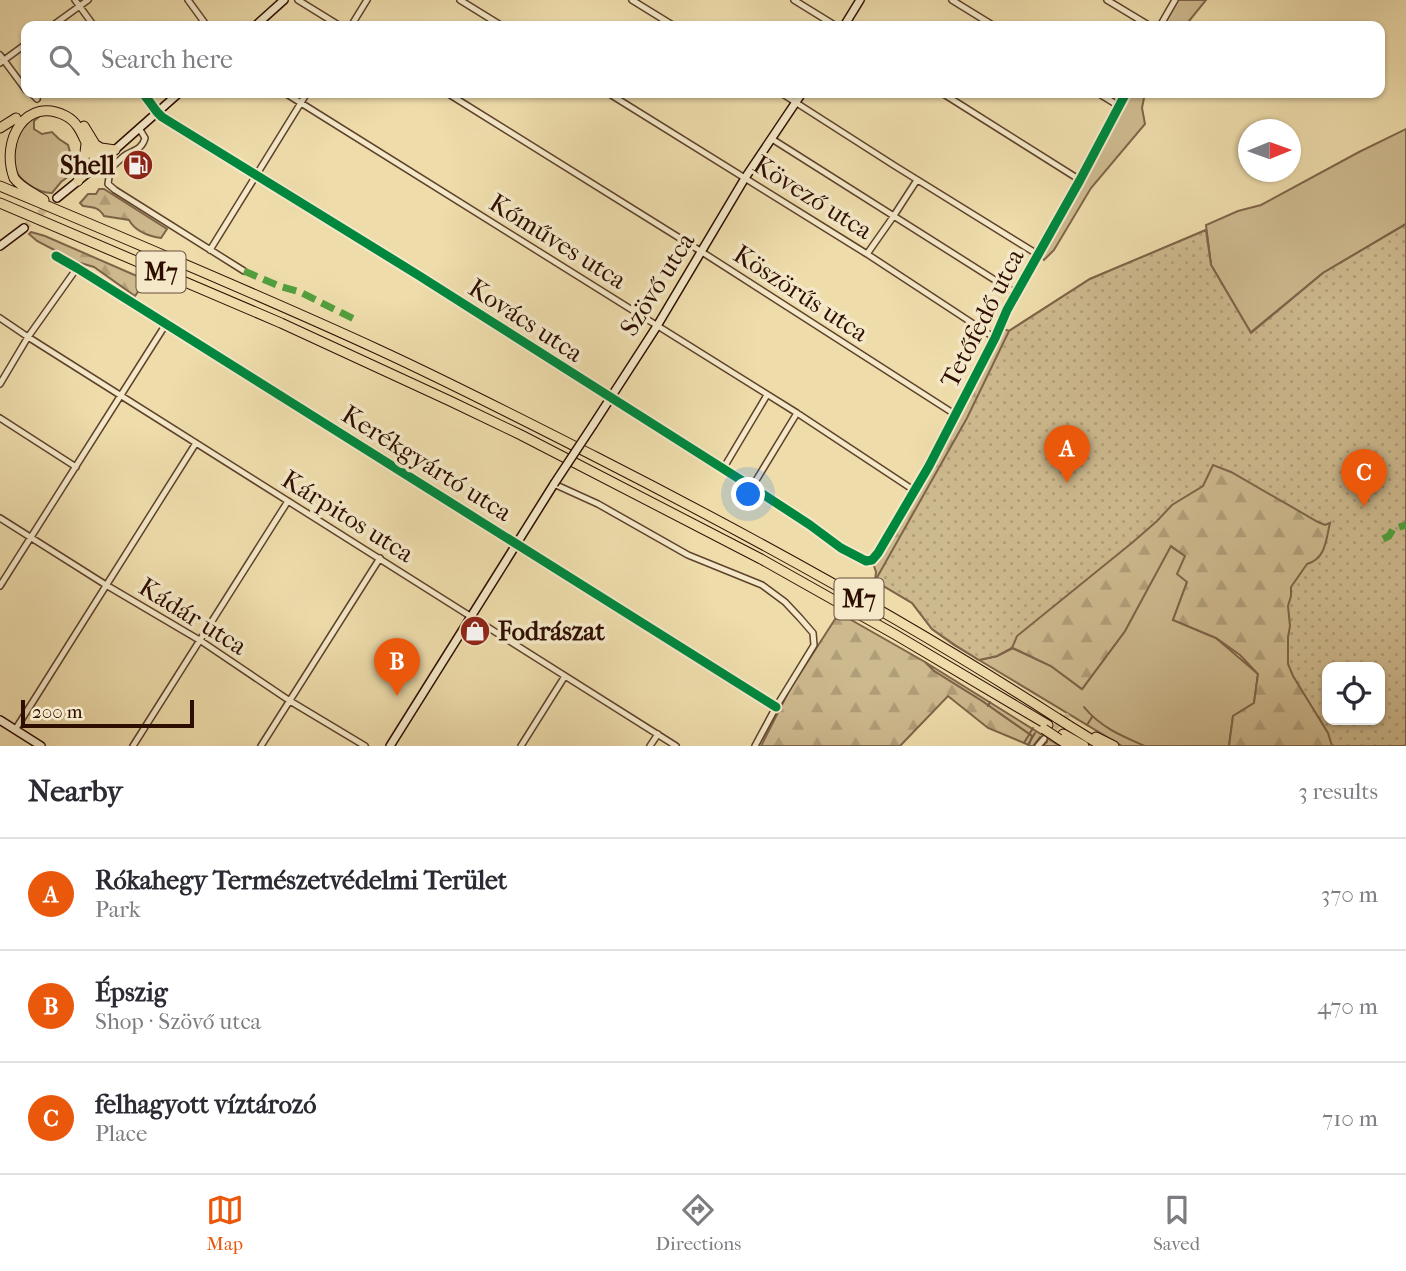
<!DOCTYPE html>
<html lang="en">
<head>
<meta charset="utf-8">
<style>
  :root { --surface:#fff; --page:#f7f7f7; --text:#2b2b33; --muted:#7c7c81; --line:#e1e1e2; --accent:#ea580c }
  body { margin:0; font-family:"IM FELL French Canon",serif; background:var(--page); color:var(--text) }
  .controls { position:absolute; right:21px; bottom:21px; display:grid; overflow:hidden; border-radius:14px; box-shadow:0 2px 5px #0004 }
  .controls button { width:63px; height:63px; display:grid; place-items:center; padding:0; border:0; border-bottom:2px solid var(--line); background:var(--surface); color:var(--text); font:35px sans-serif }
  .compass { position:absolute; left:1238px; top:119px; width:63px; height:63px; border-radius:50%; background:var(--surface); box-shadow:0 2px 5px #0004; rotate:89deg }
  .scale { position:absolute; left:21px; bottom:18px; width:173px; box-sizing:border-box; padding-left:7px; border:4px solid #2e0e01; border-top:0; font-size:19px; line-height:24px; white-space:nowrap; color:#2e0e01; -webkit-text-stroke:5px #f4e8c8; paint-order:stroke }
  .you { position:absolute; left:749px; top:495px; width:24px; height:24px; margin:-18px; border:5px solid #fff; border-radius:50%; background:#1a73e8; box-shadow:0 0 0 10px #1a73e833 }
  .badge { display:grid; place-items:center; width:46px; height:46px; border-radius:50%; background:var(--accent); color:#fff; font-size:23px; font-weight:700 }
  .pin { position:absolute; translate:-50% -58px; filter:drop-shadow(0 2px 4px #0008) }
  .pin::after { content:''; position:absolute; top:37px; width:24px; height:21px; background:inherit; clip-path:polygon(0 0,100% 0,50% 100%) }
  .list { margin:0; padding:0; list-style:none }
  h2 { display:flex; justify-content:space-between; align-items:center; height:91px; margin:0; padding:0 28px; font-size:30px }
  h2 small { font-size:23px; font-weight:400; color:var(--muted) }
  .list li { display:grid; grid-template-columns:46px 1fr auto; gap:21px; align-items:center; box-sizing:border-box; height:112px; padding:0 28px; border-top:2px solid var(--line) }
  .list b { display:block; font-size:26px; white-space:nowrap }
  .list p { margin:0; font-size:23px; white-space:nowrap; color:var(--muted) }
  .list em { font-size:23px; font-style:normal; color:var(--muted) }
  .icon { flex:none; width:38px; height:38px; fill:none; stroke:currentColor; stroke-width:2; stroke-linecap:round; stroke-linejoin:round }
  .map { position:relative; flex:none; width:1406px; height:746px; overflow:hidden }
  .search { position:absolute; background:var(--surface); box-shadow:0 2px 5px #0004; left:21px; right:21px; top:21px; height:77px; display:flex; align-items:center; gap:18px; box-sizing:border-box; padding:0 24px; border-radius:14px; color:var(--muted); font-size:26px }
  .sheet { height:427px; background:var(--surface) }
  nav { display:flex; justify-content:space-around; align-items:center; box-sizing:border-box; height:98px; border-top:2px solid var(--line); background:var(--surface); font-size:19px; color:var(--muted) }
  nav a { display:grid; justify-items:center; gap:4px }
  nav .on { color:var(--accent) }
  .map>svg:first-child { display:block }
  .grass { fill:#cdb98e; stroke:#7e6448; stroke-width:2 }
  .forest { fill:url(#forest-firs); stroke:#7e6448; stroke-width:2; fill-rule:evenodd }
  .park { fill:url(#park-dots); stroke:#7e6448; stroke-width:2; fill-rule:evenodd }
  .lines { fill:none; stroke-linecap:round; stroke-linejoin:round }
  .stream { stroke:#7a6044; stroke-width:2 }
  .street-tunnel { stroke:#d1bd92; stroke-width:5; stroke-dasharray:5 2.5; stroke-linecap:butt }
  .secondary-tunnel { stroke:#d1bd92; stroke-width:7; stroke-dasharray:7 3.5; stroke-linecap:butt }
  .street-casing { stroke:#5e422c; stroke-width:8 }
  .secondary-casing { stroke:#2e0e01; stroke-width:10 }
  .highway-casing { stroke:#2e0e01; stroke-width:11 }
  .street { stroke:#f4e8c8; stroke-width:5 }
  .secondary { stroke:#f4e8c8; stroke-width:7 }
  .highway { stroke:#eedcab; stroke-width:9 }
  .secondary-bridge-casing { stroke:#2e0e01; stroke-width:10; stroke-linecap:butt }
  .highway-bridge-casing { stroke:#2e0e01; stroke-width:11; stroke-linecap:butt }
  .secondary-bridge { stroke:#f4e8c8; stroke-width:7 }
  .highway-bridge { stroke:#eedcab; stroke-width:9 }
  .quiet { stroke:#529f3c; stroke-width:7; stroke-dasharray:14 7; stroke-linecap:butt }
  .cycleway-casing { stroke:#f4e8c8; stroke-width:13 }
  .cycleway { stroke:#00873e; stroke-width:9 }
  .labels { text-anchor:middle; stroke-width:7; stroke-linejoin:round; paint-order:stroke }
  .shield { fill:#f4e8c8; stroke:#694f3d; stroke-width:2 }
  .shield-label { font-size:24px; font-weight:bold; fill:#2e0e01 }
  .poi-label { font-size:26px; font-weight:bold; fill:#2e0e01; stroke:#f4e8c8; text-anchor:end }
  .street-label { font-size:26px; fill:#2e0e01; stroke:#f4e8c8 }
</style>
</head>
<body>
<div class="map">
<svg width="1406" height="746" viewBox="0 0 1406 746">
  <defs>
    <pattern id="forest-firs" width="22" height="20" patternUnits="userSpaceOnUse" patternTransform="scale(1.75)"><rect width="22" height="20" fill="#cdb98e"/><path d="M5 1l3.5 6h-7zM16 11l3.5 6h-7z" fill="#b09e79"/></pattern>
    <pattern id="park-dots" width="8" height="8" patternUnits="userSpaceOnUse" patternTransform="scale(1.75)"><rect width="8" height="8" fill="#cdb98e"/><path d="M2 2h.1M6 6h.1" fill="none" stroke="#b09e79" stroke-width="1.8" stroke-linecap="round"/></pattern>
  </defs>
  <rect width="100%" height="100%" fill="#eedcab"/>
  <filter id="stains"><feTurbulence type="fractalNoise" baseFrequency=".00286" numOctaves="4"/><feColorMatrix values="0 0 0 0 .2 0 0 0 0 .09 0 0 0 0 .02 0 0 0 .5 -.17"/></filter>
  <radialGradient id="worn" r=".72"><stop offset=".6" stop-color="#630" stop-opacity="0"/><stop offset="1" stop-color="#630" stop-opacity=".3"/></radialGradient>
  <path class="grass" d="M1175,0H1206L1185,26H1160Z
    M1126,93H1145L1142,108L1145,124L1091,188L1054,250L1044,260L1037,254Z
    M40,116L34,121V129L42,134L52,132L59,139L68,145L70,152L62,161L61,169L64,172H74L61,182L52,193C37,193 18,180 13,165C10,157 12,146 13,137L31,118Z
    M1406,129V224L1323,273L1250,333L1211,265L1206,225L1238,211L1261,205L1359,152Z
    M1170,546L1185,556L1187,582L1173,620L1216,638L1258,674L1254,703L1233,716L1229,746H1122L979,660L997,656L1012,648L1051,666L1082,689L1125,631Z
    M925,662L1060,746H1043L1047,742L1040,737L1033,746H1028L1032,736L982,701L934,671Z"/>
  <path class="forest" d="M99,189H104L167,229L161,238C148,236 135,231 129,220L104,216C99,207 92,207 83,206L80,203L88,194H96Z
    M1406,224V746H1229L1233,716L1254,703L1258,674L1240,655L1216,638L1173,620L1187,582L1177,574L1185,556L1171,546L1125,631L1082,689L1051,666L1013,648L997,656L979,660L954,645L932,629L912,603L875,581L876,572L872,560L915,491L999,327L1009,331L1090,279L1206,230L1211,265L1251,333L1323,273ZM1327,667H1380V720H1327Z
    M31,232L45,236L146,280L135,296L94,267L77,262L37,241L29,234Z
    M839,613L925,662L934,671L982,701L1032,736L1029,745L988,728L948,696L900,746H761L790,689Z"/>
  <path class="park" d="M1406,224V746H1332L1328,733L1293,676L1288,664V637L1290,626L1288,606L1291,596V587L1307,564C1326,559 1326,539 1330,523L1325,525L1318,522L1231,472L1213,465L1203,486L1172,505L1157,521L1133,542L1017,636L1012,648L997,656L979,660L955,645L932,629L912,603L875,581L967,418L1009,331L1090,279L1206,230L1211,265L1251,333L1323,273ZM1327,667H1380V720H1327Z"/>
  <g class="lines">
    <path class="stream" d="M988,706L990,702
      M1084,707C1100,727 1122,736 1145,746
      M1087,725L1092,717
      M1024,743L1033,728
      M1029,743L1035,733"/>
    <path class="street-tunnel" d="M1044,739L1071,712"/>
    <path class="secondary-tunnel" d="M24,228L57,198"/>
    <g class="street-casing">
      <path id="street" d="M75,0L94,26
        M188,0L207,26
        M298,0L340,26
        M460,0L502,26
        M632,0L674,26
        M794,0L836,26
        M952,0L994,26
        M1107,0L1150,26
        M52,26L88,0
        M351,26L367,0
        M1160,26L1175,0
        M0,55L26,90
        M0,63L26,44
        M31,93L37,99
        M143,93L157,112L162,117L418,275L752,487L810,525L841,548L866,561L872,560L878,553L929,466L995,338L1007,310L1080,180L1126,93
        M285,93L797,413L915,491
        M447,93L702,252L956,415
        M608,93L867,254L995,338
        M781,93L895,166L1037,254
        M942,93L1080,180
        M1098,93L1119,106
        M772,139L1017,294
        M100,163L109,177L108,184L115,190L244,271
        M107,173C112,167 118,161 124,156C133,150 142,150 145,138L139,128
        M210,250L307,93
        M867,254L893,217L917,180
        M56,256L77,268L776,707
        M0,318L28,337L676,746
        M0,384L28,337L77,268
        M0,418L76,467
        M723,469L767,395
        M554,484L598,504L688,555L762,585L785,602L800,618L813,633L814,645L776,707L755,746
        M752,487L797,413
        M0,518L106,585L201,641L290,701L365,746
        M0,586L166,324
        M15,730L196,443
        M133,746L288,501
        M261,746L380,558
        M521,746L565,676
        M650,746L658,734
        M1038,746L1044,739"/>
    </g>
    <g class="secondary-casing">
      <path id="secondary" d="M255,26L284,0
        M844,26L860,0
        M57,198L100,163L179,93
        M0,246L24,228
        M593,425L657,326L745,178L802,93
        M0,720L41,746
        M390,746L554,484"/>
    </g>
    <g class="highway-casing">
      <path id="highway" d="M84,126L98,149L100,163
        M0,128L16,118
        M96,145L101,148L115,150
        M78,181L83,169L86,144
        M0,186C126,239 253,292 377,349C451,383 523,420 596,457C753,537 908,622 1057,718
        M44,200C34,193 21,188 14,178C0,141 26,95 66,116C85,126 84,150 100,163
        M0,203L281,323L450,401L521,435L761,559L896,635L1048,725
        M1068,725L1102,746
        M1063,734L1084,746
        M1096,737L1114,746
        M1059,739L1070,746"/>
    </g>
    <use href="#street" class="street"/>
    <use href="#secondary" class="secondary"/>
    <use href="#highway" class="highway"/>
    <g class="secondary-bridge-casing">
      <path id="secondary-bridge" d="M554,484L593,425"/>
    </g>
    <g class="highway-bridge-casing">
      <path id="highway-bridge" d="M1057,718L1068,725
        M1044,729L1059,739"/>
    </g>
    <use href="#secondary-bridge" class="secondary-bridge"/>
    <use href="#highway-bridge" class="highway-bridge"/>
    <path class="quiet" d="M244,271L279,286L300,292L358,321
      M1383,539L1389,536L1393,529L1406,525"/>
    <g class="cycleway-casing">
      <path id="cycleway" d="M143,93L157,112L162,117L418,275L752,487L810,525L841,548L866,561L872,560L878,553L929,466L995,338L1007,310L1080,180L1126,93
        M56,256L77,268L776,707"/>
    </g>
    <use href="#cycleway" class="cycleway"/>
  </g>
  <defs>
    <g id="fuel-disc" transform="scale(1.575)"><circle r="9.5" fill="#8f2418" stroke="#f4e8c8"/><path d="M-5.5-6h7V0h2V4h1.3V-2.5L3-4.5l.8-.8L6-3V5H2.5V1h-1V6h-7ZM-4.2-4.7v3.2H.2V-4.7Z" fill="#fff"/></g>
    <g id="shop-disc" transform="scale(1.575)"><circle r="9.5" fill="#8f2418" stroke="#f4e8c8"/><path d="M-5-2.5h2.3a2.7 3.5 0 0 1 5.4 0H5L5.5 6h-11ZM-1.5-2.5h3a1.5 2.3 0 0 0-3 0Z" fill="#fff"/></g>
  </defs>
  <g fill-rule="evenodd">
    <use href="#fuel-disc" x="138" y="165"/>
    <use href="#shop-disc" x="475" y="631"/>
  </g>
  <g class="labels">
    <g class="shield">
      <rect x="136.5" y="251.5" width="49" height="41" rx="5"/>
      <rect x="834.5" y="578.5" width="49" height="41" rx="5"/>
    </g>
    <g class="shield-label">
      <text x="161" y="280">M7</text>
      <text x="859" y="607">M7</text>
    </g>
    <g class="poi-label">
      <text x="115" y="174">Shell</text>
      <text x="498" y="640" text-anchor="start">Fodrászat</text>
    </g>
    <g class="street-label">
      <text transform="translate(813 197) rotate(32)" y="9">Kövező utca</text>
      <text transform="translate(558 241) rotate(32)" y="9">Kőműves utca</text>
      <text transform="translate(657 284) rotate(-58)" y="9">Szövő utca</text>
      <text transform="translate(801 293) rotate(33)" y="9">Köszörűs utca</text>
      <text transform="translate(982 318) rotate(-63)" y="9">Tetőfedő utca</text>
      <text transform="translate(526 320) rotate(33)" y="9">Kovács utca</text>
      <text transform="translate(427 463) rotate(32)" y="9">Kerékgyártó utca</text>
      <text transform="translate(348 516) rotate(32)" y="9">Kárpitos utca</text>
      <text transform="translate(193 616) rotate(32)" y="9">Kádár utca</text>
    </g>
  </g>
  <rect width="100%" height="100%" filter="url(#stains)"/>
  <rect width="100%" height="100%" fill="url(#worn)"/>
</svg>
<div class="controls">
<button><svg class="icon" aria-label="locate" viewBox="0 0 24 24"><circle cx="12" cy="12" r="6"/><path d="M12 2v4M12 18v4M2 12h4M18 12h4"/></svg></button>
</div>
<svg class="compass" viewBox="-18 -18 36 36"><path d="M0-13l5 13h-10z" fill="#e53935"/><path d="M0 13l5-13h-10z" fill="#7c7c81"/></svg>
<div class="scale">200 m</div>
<div class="you"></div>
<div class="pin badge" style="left:1067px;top:483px">A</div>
<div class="pin badge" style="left:397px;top:696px">B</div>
<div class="pin badge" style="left:1364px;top:507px">C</div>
<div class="search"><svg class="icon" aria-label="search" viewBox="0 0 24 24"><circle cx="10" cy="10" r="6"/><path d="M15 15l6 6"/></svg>Search here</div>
</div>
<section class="sheet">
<h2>Nearby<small>3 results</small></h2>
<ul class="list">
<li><span class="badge">A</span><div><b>Rókahegy Természetvédelmi Terület</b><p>Park</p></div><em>370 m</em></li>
<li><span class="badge">B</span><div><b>Épszig</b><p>Shop · Szövő utca</p></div><em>470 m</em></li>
<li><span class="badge">C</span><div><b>felhagyott víztározó</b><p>Place</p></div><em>710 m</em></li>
</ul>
</section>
<nav>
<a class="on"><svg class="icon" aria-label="map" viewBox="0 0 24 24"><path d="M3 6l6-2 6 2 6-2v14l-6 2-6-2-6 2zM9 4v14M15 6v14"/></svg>Map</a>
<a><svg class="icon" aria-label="directions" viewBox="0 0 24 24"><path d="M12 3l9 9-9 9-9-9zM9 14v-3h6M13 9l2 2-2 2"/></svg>Directions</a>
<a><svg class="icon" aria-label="saved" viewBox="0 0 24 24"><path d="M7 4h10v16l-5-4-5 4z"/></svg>Saved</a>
</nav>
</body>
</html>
